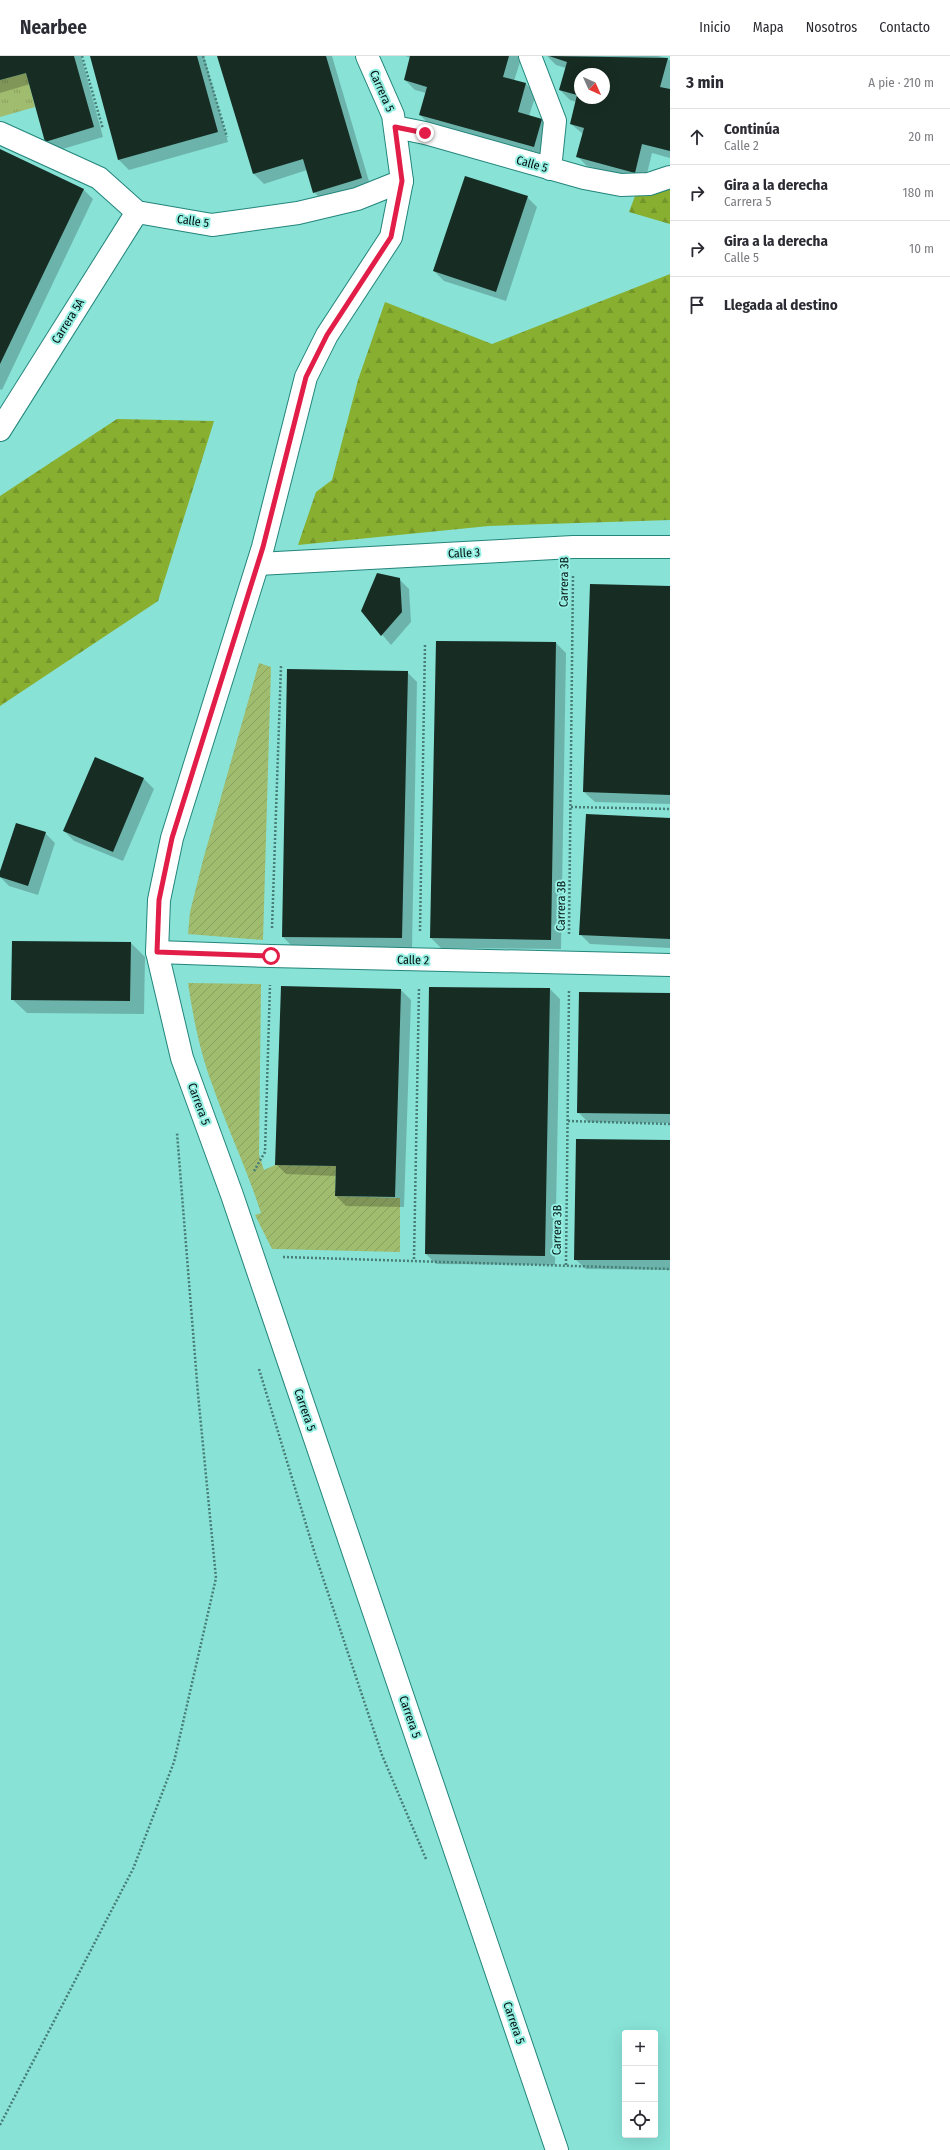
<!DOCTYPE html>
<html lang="es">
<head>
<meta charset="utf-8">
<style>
  :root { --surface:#fff; --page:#f2f2f3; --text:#2b2b33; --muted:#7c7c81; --line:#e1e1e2 }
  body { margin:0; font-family:"Fira Sans Condensed",sans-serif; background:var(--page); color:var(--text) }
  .controls { position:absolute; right:12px; bottom:12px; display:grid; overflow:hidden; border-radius:4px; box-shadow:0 4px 16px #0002 }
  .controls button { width:36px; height:36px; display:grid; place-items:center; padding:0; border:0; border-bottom:1px solid var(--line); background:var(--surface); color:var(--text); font:20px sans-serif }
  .compass { position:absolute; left:574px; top:12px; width:36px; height:36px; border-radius:50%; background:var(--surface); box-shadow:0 4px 16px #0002; rotate:135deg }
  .stop { position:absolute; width:12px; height:12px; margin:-9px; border:3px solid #e11d48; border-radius:50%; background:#fff }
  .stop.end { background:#e11d48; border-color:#fff; box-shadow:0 1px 4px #0008 }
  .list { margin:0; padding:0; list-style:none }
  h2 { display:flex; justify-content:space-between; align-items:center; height:52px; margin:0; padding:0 16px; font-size:17px }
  h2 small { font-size:13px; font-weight:400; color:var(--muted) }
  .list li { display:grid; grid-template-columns:26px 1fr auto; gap:12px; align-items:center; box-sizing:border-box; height:56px; padding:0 16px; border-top:1px solid var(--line) }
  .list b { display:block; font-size:15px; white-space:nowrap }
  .list p { margin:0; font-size:13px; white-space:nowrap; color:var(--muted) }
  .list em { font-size:13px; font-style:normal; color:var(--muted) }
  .icon { flex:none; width:22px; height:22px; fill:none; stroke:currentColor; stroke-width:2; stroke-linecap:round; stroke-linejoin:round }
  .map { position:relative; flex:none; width:670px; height:2094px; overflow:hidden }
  header { display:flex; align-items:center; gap:24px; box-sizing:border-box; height:56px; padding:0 20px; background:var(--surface); border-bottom:1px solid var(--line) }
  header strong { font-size:19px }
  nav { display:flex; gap:22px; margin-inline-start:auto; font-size:14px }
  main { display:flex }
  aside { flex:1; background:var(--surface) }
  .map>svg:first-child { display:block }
  .grass { fill:url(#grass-tufts) }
  .forest { fill:url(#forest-firs) }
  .garden { fill:url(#garden-furrows) }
  .shadow { fill:#0003; fill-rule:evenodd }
  .building { fill:#172c23; fill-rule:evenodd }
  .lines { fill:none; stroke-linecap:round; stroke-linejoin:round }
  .street-casing { stroke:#23857b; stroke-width:24 }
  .secondary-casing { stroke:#23857b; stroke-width:24 }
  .path { stroke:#477d76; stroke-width:2.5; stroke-dasharray:2 2; stroke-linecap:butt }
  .street { stroke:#fff; stroke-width:22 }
  .secondary { stroke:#fff; stroke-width:22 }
  .route { stroke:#e11d48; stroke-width:5 }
  .labels { text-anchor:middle; stroke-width:4; stroke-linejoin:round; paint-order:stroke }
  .street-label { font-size:12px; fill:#000f0d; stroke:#95efe3 }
</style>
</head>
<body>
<header>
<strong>Nearbee</strong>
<nav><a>Inicio</a><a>Mapa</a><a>Nosotros</a><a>Contacto</a></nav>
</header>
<main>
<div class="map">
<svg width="670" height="2094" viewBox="0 0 670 2094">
  <defs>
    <pattern id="grass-tufts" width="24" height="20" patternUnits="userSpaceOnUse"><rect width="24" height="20" fill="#a0bc6e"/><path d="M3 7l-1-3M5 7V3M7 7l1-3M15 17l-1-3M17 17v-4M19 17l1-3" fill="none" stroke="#88a05e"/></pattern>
    <pattern id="forest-firs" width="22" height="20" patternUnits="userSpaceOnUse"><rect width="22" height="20" fill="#88af30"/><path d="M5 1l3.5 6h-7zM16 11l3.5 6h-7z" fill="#749529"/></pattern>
    <pattern id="garden-furrows" width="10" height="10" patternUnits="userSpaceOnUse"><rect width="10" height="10" fill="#a0bc6e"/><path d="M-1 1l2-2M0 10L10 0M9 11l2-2" fill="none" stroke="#88a05e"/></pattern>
  </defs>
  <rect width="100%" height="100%" fill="#88e2d6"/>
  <path class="grass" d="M26,17L35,51L0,61V24Z"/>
  <path class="forest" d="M670,133V168L629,156L635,140Z
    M670,218V464L489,470L298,489L316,436L332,424L358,324L385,246L492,288Z
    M117,363L214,365L158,545L0,650V440Z"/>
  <path class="garden" d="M259,607L271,611L263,884L188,878L190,856L203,804Z
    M188,927L261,928L259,1099L264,1114L275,1109L336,1110L335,1140L400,1142V1196L272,1193L255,1159L261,1157C247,1113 227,1072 212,1028C200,996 193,961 188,927Z"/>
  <path class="shadow" d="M0,0H81L103,81L56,95L46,85L30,28L0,37Z
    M90,0H204L228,86L129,114L119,104Z
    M218,0H332L371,132L324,146L314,136L307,114L264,128L254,118Z
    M405,0H518L521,3L514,25L526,28L536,38L529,60L542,64L552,74L544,101L430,69L420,59L426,37L415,34L405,24L411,2Z
    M547,0H658L667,2L670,5V102L652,97L645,126L587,110L577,100L583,78L571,68L577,46L570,44L560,34L566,12L556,9ZM580,18H604V42H580Z
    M0,94L83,133L93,143L2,334L0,333Z
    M527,141L537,151L506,245L444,225L434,215Z
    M399,523L409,533L411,566L391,589L362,555Z
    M670,531V748L595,746L584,736Z
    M556,587L566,597L561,893L441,892L431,882Z
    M288,614L407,616L417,626L412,892L293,891L283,881Z
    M144,723L154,733L123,805L74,785L64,775Z
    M670,764V892L590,888L580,878Z
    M45,777L55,787L38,839L9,830L0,821V818Z
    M131,887L145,901L144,958L27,957L12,943Z
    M550,933L560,943L555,1209L436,1208L426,1198Z
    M401,934L411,944L404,1151L346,1150L336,1140V1120L286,1118L276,1108Z
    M670,938V1067L588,1066L578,1056Z
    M670,1084V1214L586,1213L575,1203Z"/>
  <path class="building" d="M0,0H74L94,71L45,86L26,17L0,24Z
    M90,0H197L218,76L118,104Z
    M217,0H326L362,122L313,137L303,103L253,118Z
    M410,0H509L503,21L526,27L518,56L542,63L534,91L419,59L427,31L404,24Z
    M549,0L668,2L660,31L670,33V95L642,88L635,117L576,101L584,72L570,68L577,39L559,34L567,6ZM580,18H604V42H580Z
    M0,93L84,133L0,308Z
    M465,120L528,140L496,236L433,215Z
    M377,517L400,522L402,556L381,580L361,555Z
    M590,528L670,530V739L583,736Z
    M436,585L556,586L551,884L430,882Z
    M287,613L408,615L402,882L282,881Z
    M95,701L144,722L113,796L63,775Z
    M586,758L670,762V883L579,879Z
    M16,767L46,776L28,830L0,821V815Z
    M12,885L131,886L130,945L11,944Z
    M281,930L401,933L395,1141L335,1140L336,1110L275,1109Z
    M429,931L550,932L545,1200L425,1198Z
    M579,936L670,937V1058L577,1057Z
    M576,1083L670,1084V1204H574Z"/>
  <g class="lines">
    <g class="street-casing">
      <path id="street" d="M530,0L555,65L550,113
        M395,71L425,77L584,122L621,129L649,128L670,121
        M0,77L99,122L137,156L212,169L298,157L357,143L402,125
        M0,374L137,156
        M258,508L573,491H670
        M157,896L271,900L670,909"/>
    </g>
    <g class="secondary-casing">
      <path id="secondary" d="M367,0L393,59L402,125L391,181L327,279L306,321L263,491L172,782L159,844L157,896L182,1002L232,1139L557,2094"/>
    </g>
    <path class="path" d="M82,0L103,73
      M203,0L227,81
      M571,751L670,753
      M272,872L281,610
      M420,875L425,589
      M569,878L573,519
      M568,1065L670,1068
      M254,1115L265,1096L270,929
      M283,1201L670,1213
      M414,1203L419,932
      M566,1209L569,935
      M259,1313L315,1498L382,1699L426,1803
      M0,2069L133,1813L174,1706L216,1522L198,1338L177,1077"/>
    <use href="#street" class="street"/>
    <use href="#secondary" class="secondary"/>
  </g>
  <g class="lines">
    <path class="route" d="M271,900L157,896L159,844L172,782L263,491L306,321L327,279L391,181L402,125L395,71L425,77"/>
  </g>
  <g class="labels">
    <g class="street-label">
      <text transform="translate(382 35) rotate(66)" y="4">Carrera 5</text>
      <text transform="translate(532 108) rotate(16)" y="4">Calle 5</text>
      <text transform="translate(193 165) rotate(8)" y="4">Calle 5</text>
      <text transform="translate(68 265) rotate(-58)" y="4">Carrera 5A</text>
      <text transform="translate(464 497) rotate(-3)" y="4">Calle 3</text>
      <text transform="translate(564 526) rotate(-89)" y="4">Carrera 3B</text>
      <text transform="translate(561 850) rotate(-89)" y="4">Carrera 3B</text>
      <text transform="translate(413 904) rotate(1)" y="4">Calle 2</text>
      <text transform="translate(199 1048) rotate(70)" y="4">Carrera 5</text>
      <text transform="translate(557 1174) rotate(-89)" y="4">Carrera 3B</text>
      <text transform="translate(305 1354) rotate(71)" y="4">Carrera 5</text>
      <text transform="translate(410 1661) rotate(71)" y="4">Carrera 5</text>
      <text transform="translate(514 1967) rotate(71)" y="4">Carrera 5</text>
    </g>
  </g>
</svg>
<div class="controls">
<button>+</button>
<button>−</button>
<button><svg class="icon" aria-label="locate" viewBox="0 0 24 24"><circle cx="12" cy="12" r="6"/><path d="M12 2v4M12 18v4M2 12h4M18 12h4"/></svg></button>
</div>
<svg class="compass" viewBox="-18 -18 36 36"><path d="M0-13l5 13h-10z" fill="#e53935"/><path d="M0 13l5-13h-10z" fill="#7c7c81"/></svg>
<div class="stop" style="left:271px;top:900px"></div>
<div class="stop end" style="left:425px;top:77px"></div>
</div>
<aside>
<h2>3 min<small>A pie · 210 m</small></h2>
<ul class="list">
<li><svg class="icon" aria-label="ahead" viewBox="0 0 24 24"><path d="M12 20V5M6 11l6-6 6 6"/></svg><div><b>Continúa</b><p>Calle 2</p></div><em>20 m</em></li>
<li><svg class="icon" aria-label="right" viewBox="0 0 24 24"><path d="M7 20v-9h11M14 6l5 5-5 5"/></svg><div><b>Gira a la derecha</b><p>Carrera 5</p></div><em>180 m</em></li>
<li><svg class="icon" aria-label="right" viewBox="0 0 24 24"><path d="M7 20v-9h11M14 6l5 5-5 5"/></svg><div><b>Gira a la derecha</b><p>Calle 5</p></div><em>10 m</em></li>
<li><svg class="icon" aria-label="arrive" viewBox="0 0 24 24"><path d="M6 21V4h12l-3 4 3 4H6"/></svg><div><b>Llegada al destino</b></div></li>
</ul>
</aside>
</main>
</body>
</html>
